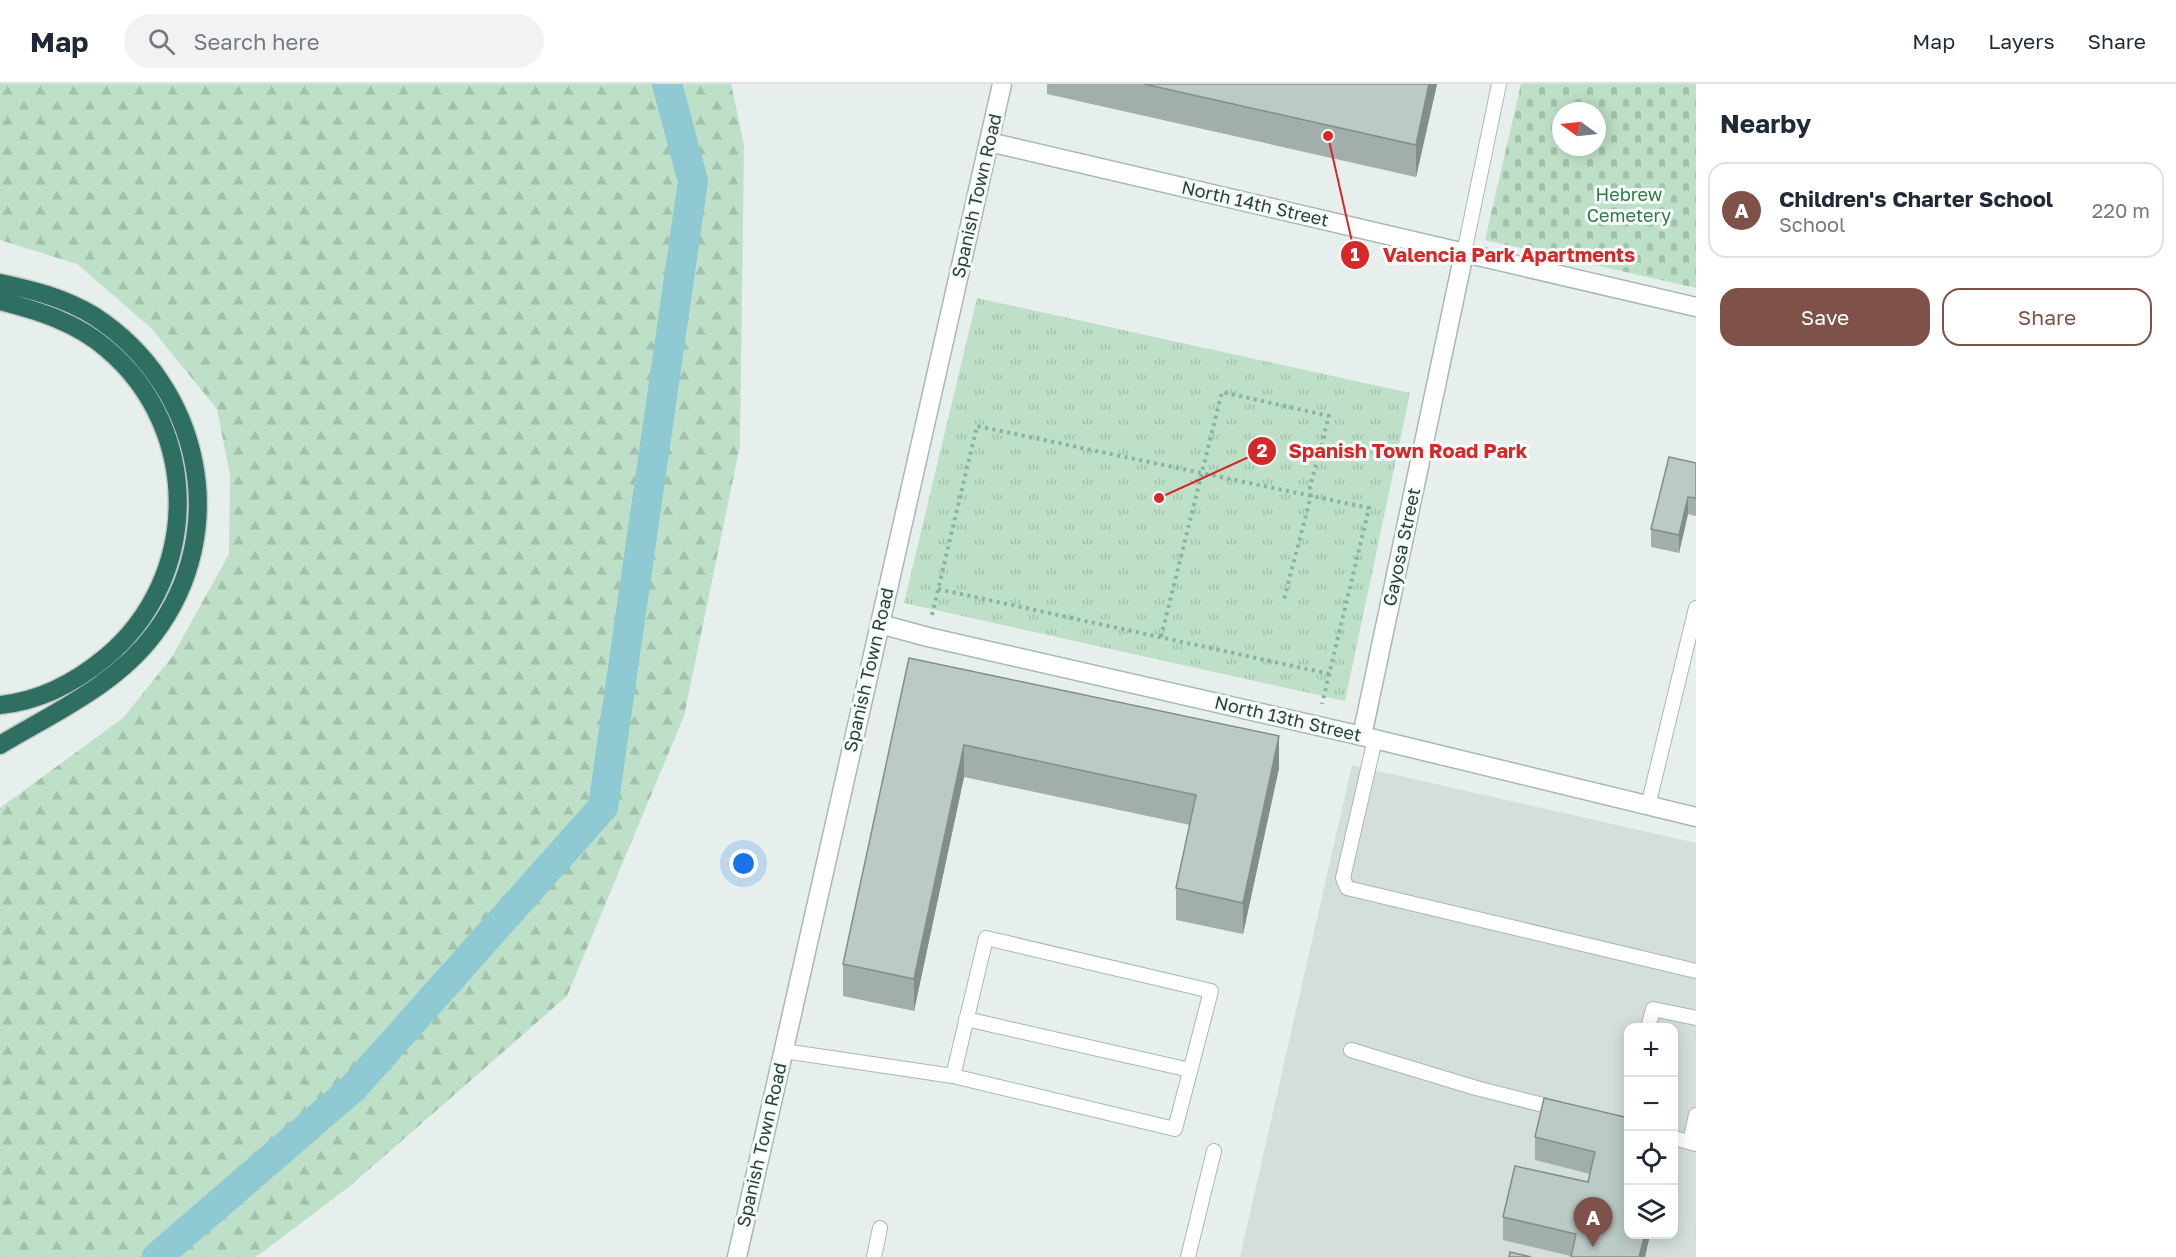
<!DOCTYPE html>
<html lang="en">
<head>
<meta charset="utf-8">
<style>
  :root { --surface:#fff; --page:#f2f2f3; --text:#1f2937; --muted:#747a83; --line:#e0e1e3; --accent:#7f5249 }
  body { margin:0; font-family:"Golos Text",sans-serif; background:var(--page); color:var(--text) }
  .controls { position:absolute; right:18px; bottom:18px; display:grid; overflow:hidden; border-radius:12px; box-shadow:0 3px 15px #0003 }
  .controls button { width:54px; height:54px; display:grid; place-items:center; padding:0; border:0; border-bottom:2px solid var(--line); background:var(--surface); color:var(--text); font:30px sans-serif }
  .compass { position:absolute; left:1552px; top:18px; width:54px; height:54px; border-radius:50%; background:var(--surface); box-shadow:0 3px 15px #0003; rotate:285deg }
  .you { position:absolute; left:744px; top:780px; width:21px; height:21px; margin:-15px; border:4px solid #fff; border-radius:50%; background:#1a73e8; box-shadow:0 0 0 9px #1a73e833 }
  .badge { display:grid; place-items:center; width:39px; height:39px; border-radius:50%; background:var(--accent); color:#fff; font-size:20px; font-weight:700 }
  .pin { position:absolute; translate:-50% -50px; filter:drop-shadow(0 2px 3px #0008) }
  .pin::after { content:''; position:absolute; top:32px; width:21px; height:18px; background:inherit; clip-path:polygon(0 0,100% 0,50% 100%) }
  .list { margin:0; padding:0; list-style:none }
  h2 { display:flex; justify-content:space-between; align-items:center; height:78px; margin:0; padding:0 24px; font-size:26px }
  h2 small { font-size:20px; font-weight:400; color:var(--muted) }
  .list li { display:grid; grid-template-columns:39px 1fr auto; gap:18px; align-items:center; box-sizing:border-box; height:96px; margin:0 12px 12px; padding:0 12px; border:2px solid var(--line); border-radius:18px }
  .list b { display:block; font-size:22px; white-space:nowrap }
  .list p { margin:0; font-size:20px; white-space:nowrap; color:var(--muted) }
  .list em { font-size:20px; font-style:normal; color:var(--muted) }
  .actions { display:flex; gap:12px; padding:18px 24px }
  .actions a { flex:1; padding:14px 0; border:2px solid var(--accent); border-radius:18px; text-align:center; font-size:21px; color:var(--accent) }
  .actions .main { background:var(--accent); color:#fff }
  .icon { flex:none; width:33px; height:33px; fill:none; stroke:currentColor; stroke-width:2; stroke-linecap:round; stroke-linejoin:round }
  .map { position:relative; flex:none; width:1696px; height:1173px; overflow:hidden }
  header { display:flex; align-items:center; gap:36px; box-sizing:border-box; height:84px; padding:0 30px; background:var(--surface); border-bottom:2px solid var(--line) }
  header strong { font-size:28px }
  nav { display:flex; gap:33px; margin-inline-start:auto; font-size:21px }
  .search { width:420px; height:54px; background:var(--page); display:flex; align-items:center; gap:15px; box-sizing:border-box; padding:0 21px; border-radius:33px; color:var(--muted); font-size:22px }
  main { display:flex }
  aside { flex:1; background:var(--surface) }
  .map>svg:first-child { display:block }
  .built { fill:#d4dfda; fill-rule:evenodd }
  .forest { fill:url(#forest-firs) }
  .cemetery { fill:url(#cemetery-stones); fill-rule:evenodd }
  .park { fill:url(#park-tufts) }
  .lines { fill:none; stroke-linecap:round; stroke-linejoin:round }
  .canal { stroke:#8ec9d4; stroke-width:30 }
  .service-casing { stroke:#a8b8b2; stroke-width:16 }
  .minor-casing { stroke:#a8b8b2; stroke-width:21 }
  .tertiary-casing { stroke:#a8b8b2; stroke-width:21 }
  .motorway-casing { stroke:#c2cac8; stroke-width:21 }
  .path { stroke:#86b3a5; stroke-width:4; stroke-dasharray:3 4.5; stroke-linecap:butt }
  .service { stroke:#fff; stroke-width:14 }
  .minor { stroke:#fff; stroke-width:18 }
  .tertiary { stroke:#fff; stroke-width:18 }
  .motorway { stroke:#2f6f62; stroke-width:18 }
  .wall { fill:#a1aea9 }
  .shaded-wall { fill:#838d89 }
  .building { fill:#bbcac4; stroke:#838d89; stroke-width:1.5 }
  .labels { text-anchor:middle; stroke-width:6; stroke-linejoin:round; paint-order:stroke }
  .park-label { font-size:18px; fill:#2d7a4b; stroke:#f7fbf9 }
  .street-label { font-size:18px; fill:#24423a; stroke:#f7fbf9 }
  .leader { fill:none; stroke:#d62828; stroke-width:2 }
  .callout-dot { fill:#d62828; stroke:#f7fbf9; stroke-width:2 }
  .mark-label { font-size:18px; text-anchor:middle; font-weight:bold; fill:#fff }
  .callout-label { font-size:20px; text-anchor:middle; font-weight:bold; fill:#d62828; stroke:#f7fbf9; stroke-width:6; stroke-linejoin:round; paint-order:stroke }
</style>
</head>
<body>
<header>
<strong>Map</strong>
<div class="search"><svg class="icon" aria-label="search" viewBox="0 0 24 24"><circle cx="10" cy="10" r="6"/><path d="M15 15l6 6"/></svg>Search here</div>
<nav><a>Map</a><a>Layers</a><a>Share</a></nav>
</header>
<main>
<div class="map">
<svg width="1696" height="1173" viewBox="0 0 1696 1173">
  <defs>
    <pattern id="forest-firs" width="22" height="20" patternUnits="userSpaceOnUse" patternTransform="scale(1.5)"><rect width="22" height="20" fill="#bfe0c8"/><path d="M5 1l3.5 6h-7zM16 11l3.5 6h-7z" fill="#a4c1ad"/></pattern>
    <pattern id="cemetery-stones" width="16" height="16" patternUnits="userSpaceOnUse" patternTransform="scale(1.5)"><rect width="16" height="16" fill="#bfe0c8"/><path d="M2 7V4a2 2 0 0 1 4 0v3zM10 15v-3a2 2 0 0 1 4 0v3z" fill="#a4c1ad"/></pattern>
    <pattern id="park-tufts" width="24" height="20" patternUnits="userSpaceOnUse" patternTransform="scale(1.5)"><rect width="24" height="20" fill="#bfe0c8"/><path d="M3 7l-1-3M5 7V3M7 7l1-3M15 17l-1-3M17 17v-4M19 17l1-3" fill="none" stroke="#a4c1ad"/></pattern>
  </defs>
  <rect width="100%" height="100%" fill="#e6efeb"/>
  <path class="built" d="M1352,681L1696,759V1173H1240ZM1628,944H1674V1150H1628Z"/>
  <path class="forest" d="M0,0H731L744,61L740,362L684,632L567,912L350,1102L256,1173H0V724L123,634L172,573L229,470L230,391L217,325L151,244L77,180L0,156Z"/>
  <path class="cemetery" d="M1521,0H1696V204L1485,156ZM1561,27H1597V63H1561Z"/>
  <path class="park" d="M977,214L1410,309L1345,617L904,519Z"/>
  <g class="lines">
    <path class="canal" d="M157,1173L353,1004L603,723L693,97L667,0"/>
    <g class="service-casing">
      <path id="service" d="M1464,169L1499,0
        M1375,655L1343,794L1347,804L1696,887
        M1648,722L1696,524
        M966,935L1190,986
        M1648,944L1653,925L1696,934
        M1351,966L1476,1004L1559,1025
        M784,967L953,992L1175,1045L1211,907L986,854L953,992
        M1674,1054L1696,1060
        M1690,1058L1696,1031
        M874,1173L880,1144
        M1188,1173L1214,1067"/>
    </g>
    <g class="minor-casing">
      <path id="minor" d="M989,58L1696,223
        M880,540L928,553L1362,652L1696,733
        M1362,652L1464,169"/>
    </g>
    <g class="tertiary-casing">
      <path id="tertiary" d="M737,1173L1002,0"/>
    </g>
    <g class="motorway-casing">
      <path id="motorway" d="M0,199C33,206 65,214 94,232C202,302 232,447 154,550C116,601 53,629 0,661
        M0,217C39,227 76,238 107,265C202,345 201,494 106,573C76,598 39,617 0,621"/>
    </g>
    <path class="path" d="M938,505L1330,590
      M932,531L977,342L1369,424L1322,620
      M1161,553L1222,308L1329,332L1310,403L1311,412L1284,515"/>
    <use href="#service" class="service"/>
    <use href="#minor" class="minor"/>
    <use href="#tertiary" class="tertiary"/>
    <use href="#motorway" class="motorway"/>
  </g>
  <path class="wall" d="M1047,0H1437L1416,93L1047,10Z
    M1696,379V432L1688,430L1679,469L1651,463V445Z
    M909,574L1279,684L1243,850L1176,836V804L1190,741L964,693L914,927L843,912V880Z
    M1629,1034L1650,1150L1645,1173H1571V1172L1503,1156V1133L1588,1098L1590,1090L1535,1076V1053Z"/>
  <path class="shaded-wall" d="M1429,0H1437L1416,93V61Z
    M1688,413V430L1679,469V451Z
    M1279,652V684L1243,850V819Z
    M964,661V693L914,927V895Z
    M1645,1150H1650L1645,1173H1639Z"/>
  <path class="building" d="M1144,0H1429L1416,61Z
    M1669,373L1696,379V414L1688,413L1679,451L1651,445Z
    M909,574L1279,652L1243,819L1176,804L1196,711L964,661L914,895L843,880Z
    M1544,1014L1629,1034V1150H1645L1639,1173H1571L1576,1150L1503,1133L1515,1082L1588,1098L1595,1068L1535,1053Z
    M1510,1168L1531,1173H1509Z"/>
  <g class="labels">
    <g class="park-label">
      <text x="1629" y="117">Hebrew<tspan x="1629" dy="21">Cemetery</tspan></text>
    </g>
    <g class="street-label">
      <text transform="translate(977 112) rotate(-77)" y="6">Spanish Town Road</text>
      <text transform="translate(1255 120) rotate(13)" y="6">North 14th Street</text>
      <text transform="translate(1402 463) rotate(-78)" y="6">Gayosa Street</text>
      <text transform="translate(869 586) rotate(-77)" y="6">Spanish Town Road</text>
      <text transform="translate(1288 635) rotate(13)" y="6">North 13th Street</text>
      <text transform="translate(762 1061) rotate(-77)" y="6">Spanish Town Road</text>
    </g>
  </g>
  <path class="leader" d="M1328 52L1355 171M1159 414L1262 367"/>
  <g class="callout-dot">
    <circle cx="1328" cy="52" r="6"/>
    <circle cx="1159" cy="414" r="6"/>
    <circle cx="1355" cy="171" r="15"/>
    <circle cx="1262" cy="367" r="15"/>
  </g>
  <g class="mark-label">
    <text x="1355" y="177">1</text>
    <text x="1262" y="373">2</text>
  </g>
  <g class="callout-label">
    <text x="1509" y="178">Valencia Park Apartments</text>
    <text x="1408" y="374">Spanish Town Road Park</text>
  </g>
</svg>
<div class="controls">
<button>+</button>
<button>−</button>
<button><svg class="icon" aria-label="locate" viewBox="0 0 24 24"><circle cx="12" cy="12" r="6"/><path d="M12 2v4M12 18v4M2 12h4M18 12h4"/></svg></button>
<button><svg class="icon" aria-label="layers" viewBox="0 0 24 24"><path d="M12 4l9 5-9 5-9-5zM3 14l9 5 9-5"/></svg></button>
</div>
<svg class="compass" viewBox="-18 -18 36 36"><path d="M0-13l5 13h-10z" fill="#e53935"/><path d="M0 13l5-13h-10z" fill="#747a83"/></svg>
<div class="you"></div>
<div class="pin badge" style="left:1593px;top:1163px">A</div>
</div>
<aside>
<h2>Nearby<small></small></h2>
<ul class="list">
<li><span class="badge">A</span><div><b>Children's Charter School</b><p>School</p></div><em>220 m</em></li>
</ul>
<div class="actions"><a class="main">Save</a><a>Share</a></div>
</aside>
</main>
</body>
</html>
